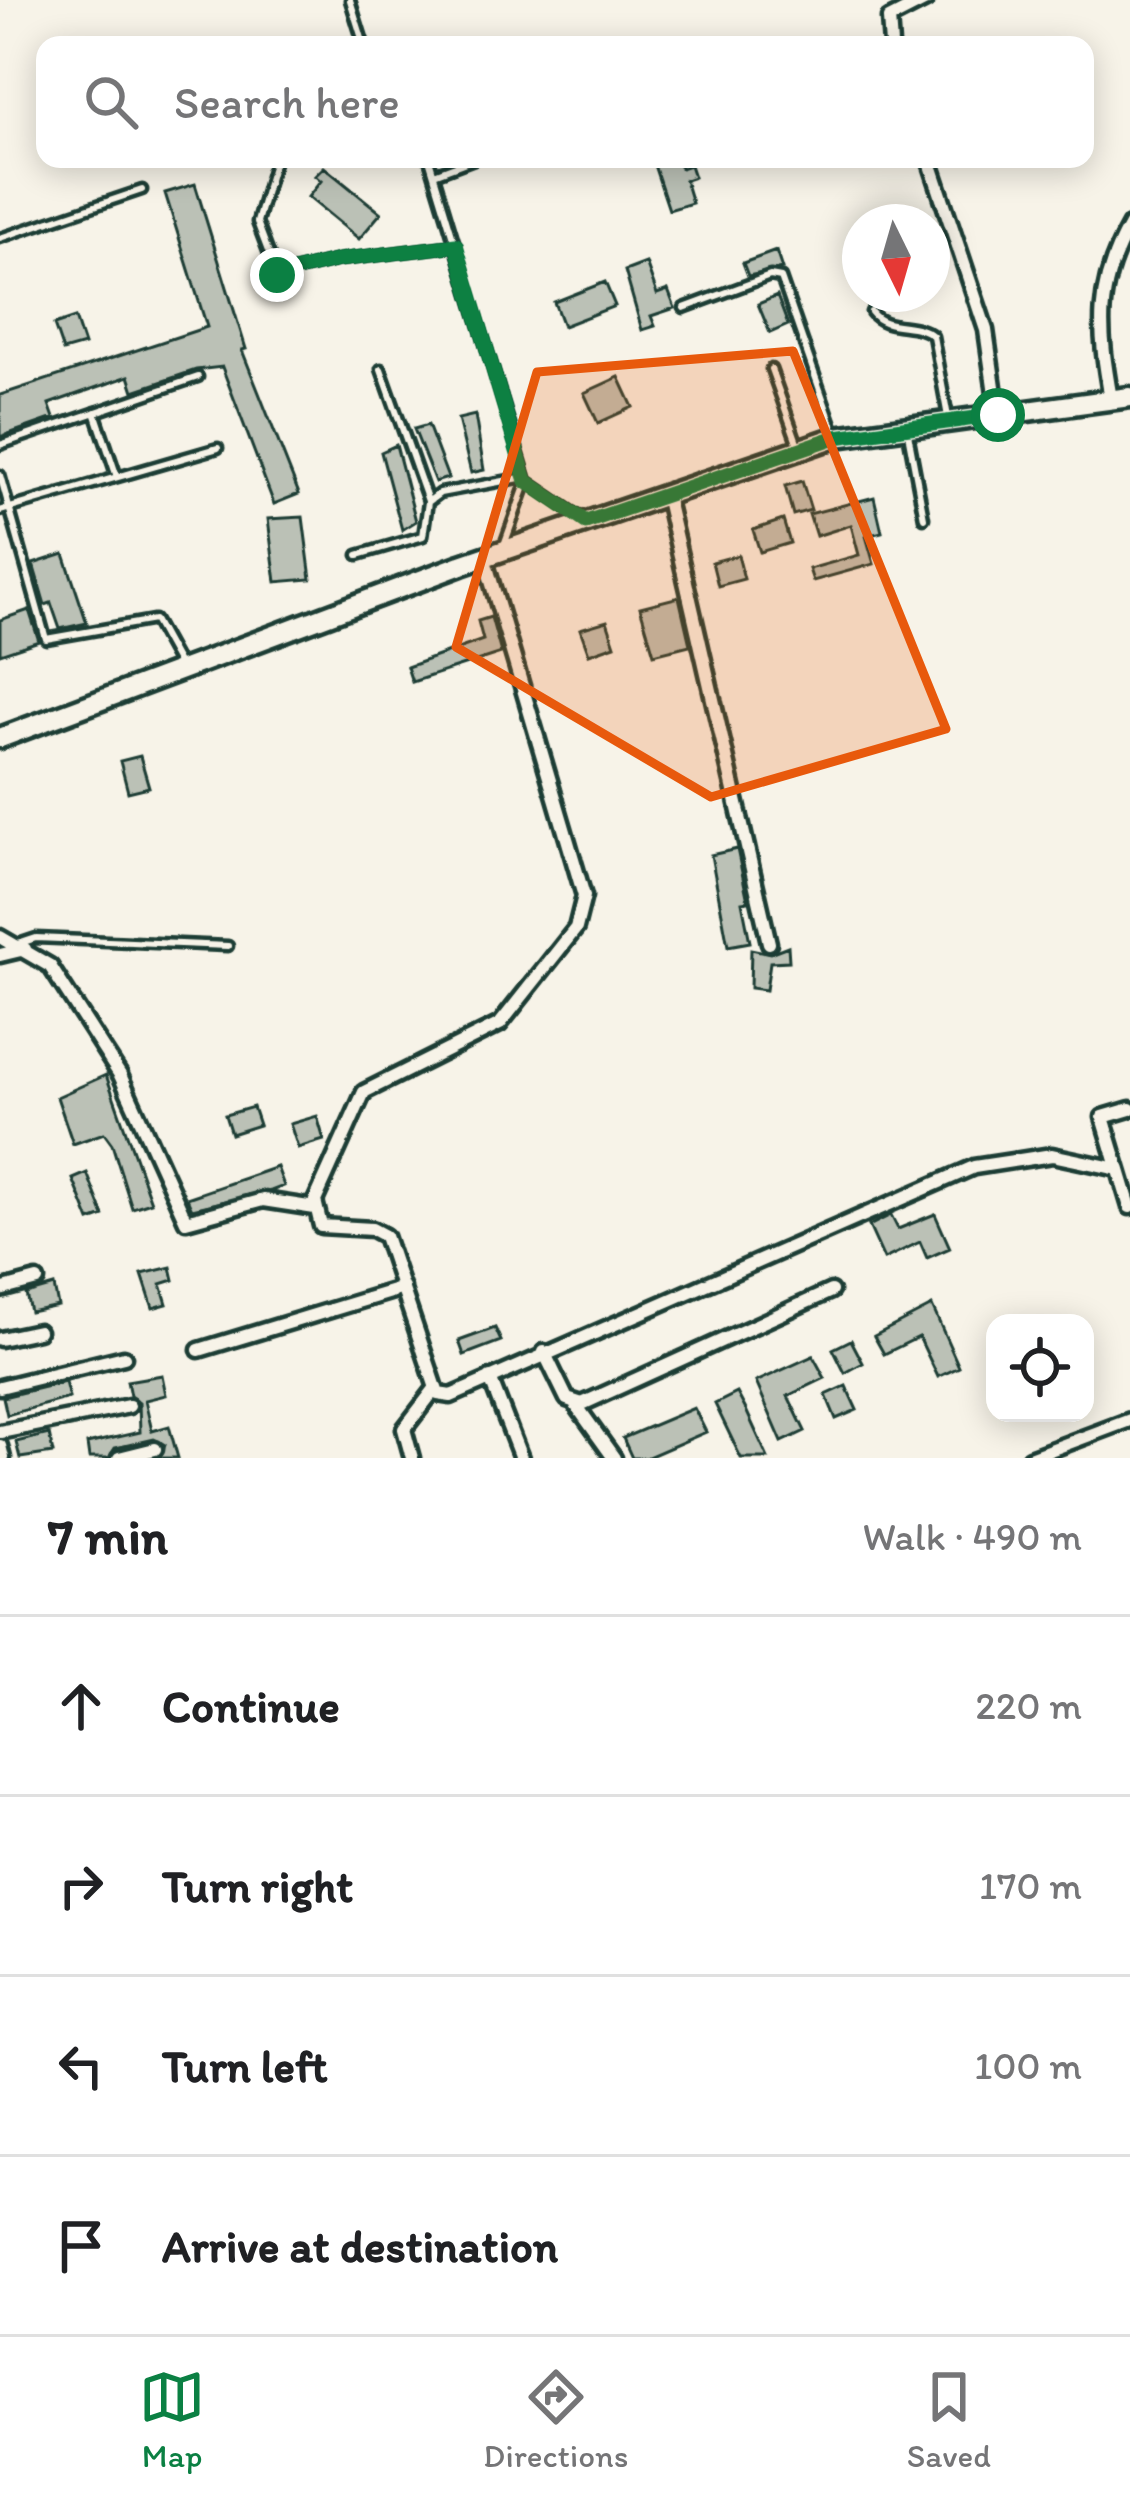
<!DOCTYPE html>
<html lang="en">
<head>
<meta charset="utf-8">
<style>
  :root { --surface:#fff; --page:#f2f2f2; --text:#202124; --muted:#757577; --line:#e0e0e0; --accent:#0b8043 }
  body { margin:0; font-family:Itim,sans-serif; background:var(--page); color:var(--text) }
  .controls { position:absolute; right:36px; bottom:36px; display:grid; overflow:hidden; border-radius:24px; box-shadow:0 6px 30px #0003 }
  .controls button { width:108px; height:108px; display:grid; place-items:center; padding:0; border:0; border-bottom:3px solid var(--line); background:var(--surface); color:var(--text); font:60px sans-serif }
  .compass { position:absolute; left:842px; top:204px; width:108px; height:108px; border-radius:50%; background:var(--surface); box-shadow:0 6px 30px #0003; rotate:175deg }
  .stop { position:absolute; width:36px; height:36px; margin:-27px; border:9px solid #0b8043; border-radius:50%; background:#fff }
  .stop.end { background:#0b8043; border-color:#fff; box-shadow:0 3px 12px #0008 }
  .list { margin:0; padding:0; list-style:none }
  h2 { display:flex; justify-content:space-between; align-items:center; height:156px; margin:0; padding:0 48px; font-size:51px }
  h2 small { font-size:39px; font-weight:400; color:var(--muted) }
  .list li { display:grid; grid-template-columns:78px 1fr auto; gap:36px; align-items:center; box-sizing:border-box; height:180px; padding:0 48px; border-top:3px solid var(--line) }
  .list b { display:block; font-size:45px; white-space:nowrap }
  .list em { font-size:39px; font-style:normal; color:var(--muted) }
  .icon { flex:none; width:66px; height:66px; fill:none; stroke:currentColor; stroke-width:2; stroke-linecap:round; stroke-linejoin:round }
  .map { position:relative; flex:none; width:1130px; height:1458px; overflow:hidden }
  .search { position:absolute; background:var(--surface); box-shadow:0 6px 30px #0003; left:36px; right:36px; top:36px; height:132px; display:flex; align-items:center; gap:30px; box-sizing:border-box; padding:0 42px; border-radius:24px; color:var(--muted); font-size:45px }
  .sheet { height:876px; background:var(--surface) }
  nav { display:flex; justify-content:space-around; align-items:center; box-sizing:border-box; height:168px; border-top:3px solid var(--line); background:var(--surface); font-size:33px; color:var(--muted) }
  nav a { display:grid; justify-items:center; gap:6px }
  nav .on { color:var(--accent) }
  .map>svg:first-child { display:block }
  .building { fill:#bbc1b6; stroke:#1f3d34; stroke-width:3 }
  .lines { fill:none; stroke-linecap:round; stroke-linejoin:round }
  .lane-casing { stroke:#1f3d34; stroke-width:15 }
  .street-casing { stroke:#1f3d34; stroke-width:21 }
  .secondary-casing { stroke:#1f3d34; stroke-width:27 }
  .lane { stroke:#f7f3e8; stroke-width:6 }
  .street { stroke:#f7f3e8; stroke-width:12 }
  .secondary { stroke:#f7f3e8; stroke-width:18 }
  .route { stroke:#0b8043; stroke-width:15 }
  .marked { fill:#e8590c; fill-opacity:0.2; stroke:#e8590c; stroke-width:9; stroke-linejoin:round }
</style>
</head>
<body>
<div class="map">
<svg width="1130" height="1458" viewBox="0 0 1130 1458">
  <rect width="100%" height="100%" fill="#f7f3e8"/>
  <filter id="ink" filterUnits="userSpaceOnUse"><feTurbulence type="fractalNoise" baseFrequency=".00833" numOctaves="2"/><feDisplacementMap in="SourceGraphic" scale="24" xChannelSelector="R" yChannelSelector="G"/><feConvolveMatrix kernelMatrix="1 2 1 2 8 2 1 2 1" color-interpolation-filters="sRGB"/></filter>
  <g filter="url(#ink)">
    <path class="building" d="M677,159L681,168L690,165L694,177L685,180L692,203L669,210L653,162Z
      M324,167L381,213L359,239L308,197L321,181L315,176Z
      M195,184L246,349L242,350L299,494L274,504L222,367L196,370L134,391L129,376L49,404L54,418L0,437V395L207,327L165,193Z
      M776,251L782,269L748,276L743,263Z
      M646,263L657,294L668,290L675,308L651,316L655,326L642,330L625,271Z
      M605,282L615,306L563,326L554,302Z
      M777,296L788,325L770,333L758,304Z
      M75,318L84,345L63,351L54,325Z
      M619,377L633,407L598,423L584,393Z
      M475,415L484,470L471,473L458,419Z
      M428,425L448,478L435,482L414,429Z
      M396,445L416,521L402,530L381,452Z
      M802,481L811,510L793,515L785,486Z
      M874,497L882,532L866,536L874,564L813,581L809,569L859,555L851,525L816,536L809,514Z
      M303,517L311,579L276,582L268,519Z
      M783,520L790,543L760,552L753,530Z
      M64,554L87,623L60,629L51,603L45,605L33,564Z
      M738,555L744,579L718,586L712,562Z
      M679,597L690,645L654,654L640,607Z
      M29,610L39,641L0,654V620Z
      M491,617L501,653L412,682L407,667L483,640L478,621Z
      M607,621L615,645L589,654L580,629Z
      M140,756L149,787L128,792L120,761Z
      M737,849L748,901L742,902L750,942L728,946L711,855Z
      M788,946L789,961L770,962L766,990L750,988L751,949L770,953Z
      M106,1075L151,1202L132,1208L112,1144L104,1133L73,1144L57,1097Z
      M253,1107L259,1125L231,1134L225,1115Z
      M317,1116L324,1140L298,1148L290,1124Z
      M277,1167L284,1186L271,1191L192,1209L187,1198Z
      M87,1173L104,1216L90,1221L73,1179Z
      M935,1214L950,1248L927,1258L920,1242L884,1259L869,1226L891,1215L898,1229Z
      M171,1267L174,1280L161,1284L167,1304L153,1308L142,1274Z
      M54,1286L58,1306L30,1312L26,1294Z
      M932,1306L959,1367L938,1377L919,1337L884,1354L874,1336Z
      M495,1328L501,1341L464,1355L459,1341Z
      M851,1340L863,1363L845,1373L833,1349Z
      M813,1356L825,1378L788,1396L805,1431L782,1442L756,1382Z
      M162,1375L166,1395L145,1400L152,1431L169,1426L178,1458H160L165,1445L154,1439L115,1448L109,1458H89L87,1444L140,1432L139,1403L130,1396L127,1381Z
      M65,1382L69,1398L7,1415L3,1397Z
      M846,1386L857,1410L836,1419L826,1395Z
      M737,1393L746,1410L768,1458H741L715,1404Z
      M694,1408L706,1432L646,1458H632L623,1438Z
      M49,1434L53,1453L20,1458L16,1442Z"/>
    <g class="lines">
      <g class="lane-casing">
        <path id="lane" d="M350,0L364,45
          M275,159L257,222L277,275L339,260L456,245
          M429,159L527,481L583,519
          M434,174L474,159
          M0,238L142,190
          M684,308L770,276L781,278L835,433
          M871,312C886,332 915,320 933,336L948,417
          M381,369L428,501
          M771,369L798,445
          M95,412L117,477
          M908,433L924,518
          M0,445L198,377
          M0,475L46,639L154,620L180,667
          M0,511L218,448
          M504,545L527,481
          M358,555L423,536L428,502L440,493L525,477
          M18,944L36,938L228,946"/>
      </g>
      <g class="street-casing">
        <path id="street" d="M891,45L889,19L926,0
          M929,159L986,330L998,415
          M1111,399C1099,331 1094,288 1130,225
          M666,495L769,943
          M484,557L584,896L576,928L500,1024L364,1092L315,1201L321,1226L372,1229L385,1236L438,1394L451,1396L974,1167L1052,1155L1118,1169
          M0,937L50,966L120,1075L186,1221L263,1200L315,1208
          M0,955L25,949
          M1130,1109L1103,1117L1130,1207
          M0,1290L37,1280
          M0,1339L38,1331
          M199,1350L403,1288
          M544,1352L567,1399L582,1404L831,1291
          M490,1378L521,1458
          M0,1387L124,1357
          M576,1405L614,1458
          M0,1432L129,1406
          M0,1446L3,1458
          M119,1458L155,1449
          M412,1458L404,1429L434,1390
          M1029,1458L1130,1420"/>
      </g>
      <g class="secondary-casing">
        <path id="secondary" d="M0,738L461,565L836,437L1130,397"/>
      </g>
      <use href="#lane" class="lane"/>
      <use href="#street" class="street"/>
      <use href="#secondary" class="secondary"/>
    </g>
  </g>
  <g class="lines" filter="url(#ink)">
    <path class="route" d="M277,275L339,260L456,245L526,481L586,522L836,437L998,415"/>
  </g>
  <path class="marked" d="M793,351L946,729L711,797L456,647L537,372Z"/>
</svg>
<div class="controls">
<button><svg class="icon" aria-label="locate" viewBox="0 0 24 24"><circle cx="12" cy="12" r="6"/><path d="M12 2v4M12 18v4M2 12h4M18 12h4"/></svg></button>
</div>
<svg class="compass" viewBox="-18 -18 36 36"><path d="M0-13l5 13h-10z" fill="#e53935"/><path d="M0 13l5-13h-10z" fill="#757577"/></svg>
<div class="stop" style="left:998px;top:415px"></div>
<div class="stop end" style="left:277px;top:275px"></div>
<div class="search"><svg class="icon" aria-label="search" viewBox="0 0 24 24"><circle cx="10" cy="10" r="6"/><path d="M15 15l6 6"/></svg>Search here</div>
</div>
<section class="sheet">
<h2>7 min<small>Walk · 490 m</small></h2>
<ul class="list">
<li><svg class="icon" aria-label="ahead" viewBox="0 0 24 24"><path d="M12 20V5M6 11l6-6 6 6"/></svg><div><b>Continue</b></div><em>220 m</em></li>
<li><svg class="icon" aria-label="right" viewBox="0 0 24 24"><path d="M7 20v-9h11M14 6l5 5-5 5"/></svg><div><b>Turn right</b></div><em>170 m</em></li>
<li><svg class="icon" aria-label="left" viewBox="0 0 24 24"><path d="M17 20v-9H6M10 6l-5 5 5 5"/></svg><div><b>Turn left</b></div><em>100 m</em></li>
<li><svg class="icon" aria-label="arrive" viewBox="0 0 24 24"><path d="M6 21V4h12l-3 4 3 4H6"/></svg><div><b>Arrive at destination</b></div></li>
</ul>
</section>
<nav>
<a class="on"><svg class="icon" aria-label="map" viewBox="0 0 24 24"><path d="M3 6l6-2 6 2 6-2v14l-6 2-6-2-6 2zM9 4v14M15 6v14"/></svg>Map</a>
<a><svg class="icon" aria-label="directions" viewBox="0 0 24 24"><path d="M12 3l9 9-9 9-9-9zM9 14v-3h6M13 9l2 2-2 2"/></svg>Directions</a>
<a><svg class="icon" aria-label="saved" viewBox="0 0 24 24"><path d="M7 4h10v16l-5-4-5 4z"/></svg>Saved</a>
</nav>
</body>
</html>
